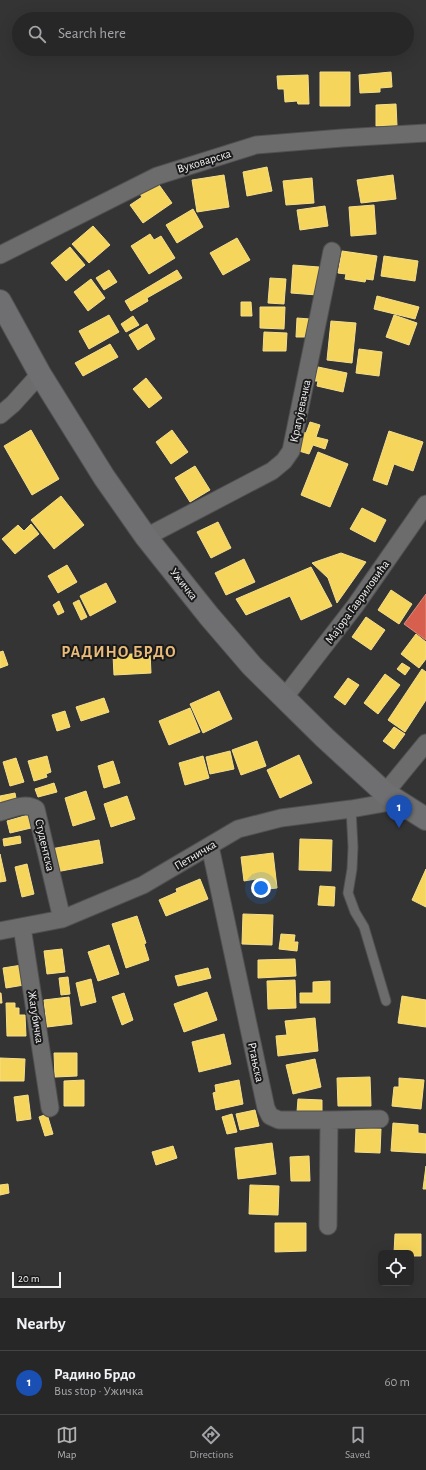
<!DOCTYPE html>
<html lang="en">
<head>
<meta charset="utf-8">
<style>
  :root { --surface:#272728; --page:#333334; --text:#f1f3f6; --muted:#a4a5a8; --line:#434445; --accent:#b0b0b1 }
  body { margin:0; font-family:"Alegreya Sans",sans-serif; background:var(--page); color:var(--text) }
  .controls { position:absolute; right:12px; bottom:12px; display:grid; overflow:hidden; border-radius:6px; box-shadow:0 4px 16px #0002 }
  .controls button { width:36px; height:36px; display:grid; place-items:center; padding:0; border:0; border-bottom:1px solid var(--line); background:var(--surface); color:var(--text); font:20px sans-serif }
  .scale { position:absolute; left:12px; bottom:10px; width:49px; box-sizing:border-box; padding-left:4px; border:2px solid #f2f2f4; border-top:0; font-size:11px; line-height:14px; white-space:nowrap; color:#f2f2f4; -webkit-text-stroke:3px #1b1b1c; paint-order:stroke }
  .you { position:absolute; left:261px; top:888px; width:14px; height:14px; margin:-10px; border:3px solid #fff; border-radius:50%; background:#1a73e8; box-shadow:0 0 0 6px #1a73e833 }
  .badge { display:grid; place-items:center; width:26px; height:26px; border-radius:50%; background:var(--accent); color:#fff; font-size:13px; font-weight:700 }
  .pin { position:absolute; translate:-50% -33px; filter:drop-shadow(0 1px 2px #0008) }
  .pin::after { content:''; position:absolute; top:21px; width:14px; height:12px; background:inherit; clip-path:polygon(0 0,100% 0,50% 100%) }
  .list { margin:0; padding:0; list-style:none }
  h2 { display:flex; justify-content:space-between; align-items:center; height:52px; margin:0; padding:0 16px; font-size:17px }
  h2 small { font-size:13px; font-weight:400; color:var(--muted) }
  .list li { display:grid; grid-template-columns:26px 1fr auto; gap:12px; align-items:center; box-sizing:border-box; height:64px; padding:0 16px; border-top:1px solid var(--line) }
  .list b { display:block; font-size:15px; white-space:nowrap }
  .list p { margin:0; font-size:13px; white-space:nowrap; color:var(--muted) }
  .list em { font-size:13px; font-style:normal; color:var(--muted) }
  .icon { flex:none; width:22px; height:22px; fill:none; stroke:currentColor; stroke-width:2; stroke-linecap:round; stroke-linejoin:round }
  .map { position:relative; flex:none; width:426px; height:1298px; overflow:hidden }
  .search { position:absolute; background:var(--surface); box-shadow:0 4px 16px #0002; left:12px; right:12px; top:12px; height:44px; display:flex; align-items:center; gap:10px; box-sizing:border-box; padding:0 14px; border-radius:22px; color:var(--muted); font-size:15px }
  .sheet { height:116px; background:var(--surface) }
  nav { display:flex; justify-content:space-around; align-items:center; box-sizing:border-box; height:56px; border-top:1px solid var(--line); background:var(--surface); font-size:11px; color:var(--muted) }
  nav a { display:grid; justify-items:center; gap:2px }
  nav .on { color:var(--accent) }
  .map>svg:first-child { display:block }
  .homes { fill:#f6d55c; stroke:#f5de8a }
  .shops { fill:#d6604d; stroke:#de8c7f }
  .lines { fill:none; stroke-linecap:round; stroke-linejoin:round }
  .service-casing { stroke:#505050; stroke-width:11 }
  .minor-casing { stroke:#505050; stroke-width:19 }
  .secondary-casing { stroke:#505050; stroke-width:24 }
  .service { stroke:#6c6c6d; stroke-width:9 }
  .minor { stroke:#6c6c6d; stroke-width:17 }
  .secondary { stroke:#6f6f72; stroke-width:22 }
  .labels { text-anchor:middle; stroke-width:4; stroke-linejoin:round; paint-order:stroke }
  .street-label { font-size:12px; fill:#f2f2f4; stroke:#1b1b1c }
  .district-label { font-size:16px; font-weight:bold; letter-spacing:1px; fill:#e9ba78; stroke:#1b1b1c }
</style>
</head>
<body>
<div class="map">
<svg width="426" height="1298" viewBox="0 0 426 1298">
  <rect width="100%" height="100%" fill="#343435"/>
  <path class="homes" d="M320,72H350V106H320Z
    M391,72L392,87L380,88V92L360,93L359,75Z
    M308,75L309,104H298L297,101L285,102L284,89H278L277,76Z
    M396,104L397,126H376V105Z
    M267,167L272,191L247,196L243,172Z
    M224,175L229,207L197,212L192,180Z
    M393,175L396,199L361,203L357,180Z
    M312,178L314,203L286,205L283,181Z
    M157,182L172,203L143,223L130,205L142,197L140,194Z
    M374,205L376,234L351,236L349,207Z
    M325,206L328,226L300,230L297,210Z
    M193,209L203,227L177,243L166,225Z
    M93,226L110,245L89,263L72,244Z
    M150,234L154,240L161,236L175,258L149,274L131,246Z
    M237,238L250,260L223,275L210,253Z
    M70,247L85,265L66,281L51,263Z
    M342,251L377,256L373,280L366,279L365,282L345,279L346,274L338,273Z
    M384,256L418,261L415,281L381,276Z
    M293,265L319,267L317,295L291,293Z
    M109,270L117,282L104,290L96,278Z
    M177,270L182,278L147,298L148,301L131,311L125,301Z
    M270,278L286,279L284,304L268,303Z
    M91,279L105,298L88,311L74,292Z
    M377,296L419,307L415,319L374,309Z
    M241,302H251L252,316H241Z
    M260,307H285L284,329L260,328Z
    M109,315L119,332L89,349L79,331Z
    M394,315L417,323L409,345L386,337Z
    M133,316L139,325L126,332L121,324Z
    M297,318L310,319L308,337H296Z
    M331,321L356,323L352,363L327,360Z
    M147,324L155,339L138,350L129,335Z
    M264,332L287,333L286,351H263Z
    M110,344L118,357L83,376L75,363Z
    M359,349L382,352L379,376L356,373Z
    M318,367L347,373L343,392L317,386L318,381H315Z
    M146,378L162,398L149,408L133,389Z
    M310,422L320,425L316,437L328,440L325,449L313,445L309,454L299,451L302,442L299,441L302,432L306,433Z
    M31,430L59,479L32,495L4,446Z
    M172,430L188,452L171,464L156,442Z
    M389,431L423,442L413,471L394,464L387,485L373,480Z
    M318,452L348,464L330,507L301,495Z
    M195,466L210,490L190,502L175,478Z
    M61,496L84,525L54,549L31,520Z
    M362,508L386,520L375,542L350,529Z
    M218,522L231,548L211,558L197,532Z
    M31,524L39,534L15,554L2,539L18,525L24,531Z
    M341,553L366,562L337,603L328,578L312,563Z
    M244,559L255,582L226,595L215,573Z
    M67,565L77,582L58,593L48,576Z
    M311,567L332,606L301,620L290,596L246,615L236,599Z
    M106,583L116,602L90,616L80,596Z
    M391,590L412,604L399,624L378,610Z
    M79,600L87,617L81,620L73,603Z
    M59,601L64,612L58,615L53,605Z
    M366,617L385,630L371,650L352,637Z
    M416,634L426,642V659L419,668L401,654Z
    M3,651L8,665L0,668V652Z
    M150,653L151,673L114,675L113,655Z
    M402,663L410,668L405,675L397,669Z
    M422,669L426,672V700L405,732L388,720Z
    M385,674L400,685L378,714L364,703Z
    M348,678L359,685L345,705L334,697Z
    M219,691L232,719L203,733L190,704Z
    M104,698L109,712L81,721L76,707Z
    M190,708L200,732L169,745L159,721Z
    M65,711L70,727L57,731L52,715Z
    M394,727L405,734L394,749L383,741Z
    M257,741L266,766L241,775L232,750Z
    M230,751L234,769L210,774L206,757Z
    M299,755L312,783L280,798L267,770Z
    M47,756L51,772L46,774L47,777L34,781L28,761Z
    M203,756L209,778L185,785L179,763Z
    M16,758L24,782L10,786L3,762Z
    M113,761L120,783L104,788L98,766Z
    M54,783L57,792L38,797L35,789Z
    M86,791L95,819L73,826L65,798Z
    M15,793L17,804L0,808V796Z
    M127,796L135,819L111,827L104,804Z
    M28,815L31,828L10,833L7,821Z
    M20,836L21,843L4,846L3,839Z
    M300,839L332,840L331,871L299,870Z
    M99,840L103,863L56,872L51,849Z
    M273,853L277,888L258,890L256,879L244,881L241,857Z
    M0,854L6,881L0,882Z
    M27,864L34,894L22,897L15,867Z
    M426,869V907L412,900Z
    M200,879L208,899L166,916L159,900L177,892L176,889Z
    M320,886L335,887L334,906L318,905Z
    M243,914L273,915L272,945L242,944Z
    M137,916L146,943L144,944L149,960L126,968L112,924Z
    M281,934L295,935L294,942H298L297,951L279,949Z
    M109,945L119,974L98,981L88,952Z
    M62,949L65,972L47,974L44,951Z
    M295,959L296,976L258,978V960Z
    M22,965L24,985L6,988L3,968Z
    M208,968L211,978L178,986L175,976Z
    M68,977L70,994L61,995L59,978Z
    M91,979L96,1002L81,1006L76,983Z
    M295,980L296,1008L268,1009L267,981Z
    M330,981V1003H300V993H313V982Z
    M207,992L217,1020L184,1032L174,1004Z
    M0,993H1L2,1003H0Z
    M124,993L133,1020L122,1025L112,997Z
    M402,996L426,1000V1027L398,1023Z
    M69,997L72,1024L47,1027L44,1000Z
    M6,1003H15V1008H19V1015H25L26,1036H7Z
    M315,1018L318,1051L278,1056L276,1036L287,1035L285,1021Z
    M224,1034L231,1064L199,1072L192,1042Z
    M54,1053H77V1076L55,1077Z
    M0,1058L25,1059L24,1081H0Z
    M315,1059L321,1087L293,1094L286,1065Z
    M370,1077L371,1106H338L337,1078Z
    M399,1078L424,1080L421,1109L392,1106L394,1087H399Z
    M84,1080V1106H64V1081Z
    M239,1080L243,1104L216,1110L213,1093L216,1092L215,1085Z
    M28,1095L31,1119L17,1121L14,1097Z
    M298,1099L322,1100V1113L297,1112Z
    M255,1110L259,1126L240,1130L236,1114Z
    M47,1114L53,1134L45,1136L39,1117Z
    M232,1114L237,1132L227,1134L222,1117Z
    M393,1123L418,1125V1133L426,1134V1153L391,1151Z
    M356,1128L381,1129L380,1153L355,1152Z
    M272,1143L276,1174L238,1179L235,1148Z
    M173,1146L177,1158L156,1165L152,1152Z
    M309,1156L310,1181H291L290,1157Z
    M426,1166V1189H423Z
    M8,1184L9,1193L0,1195V1185Z
    M250,1185L279,1186L278,1215L249,1214Z
    M275,1223H306V1251L275,1252Z
    M395,1234H421V1256H411V1253H394Z"/>
  <path class="shops" d="M426,594V640L404,624Z"/>
  <g class="lines">
    <g class="service-casing">
      <path id="service" d="M351,809L353,847L352,869L348,893L355,912L364,927L386,1001"/>
    </g>
    <g class="minor-casing">
      <path id="minor" d="M0,255L157,176L256,145L342,138L426,133
        M0,415L13,404L40,374
        M146,537L272,471L284,461L291,451L332,251
        M284,698L355,606L426,504
        M385,793L426,743
        M0,812C12,809 26,802 36,809L62,919
        M210,846L266,1108L270,1116L279,1120H329L328,1226
        M22,927L50,1108
        M0,931L62,919L143,885L238,829L281,818L351,809L396,801
        M329,1120L380,1119"/>
    </g>
    <g class="secondary-casing">
      <path id="secondary" d="M0,301L40,374L104,477L146,537L209,616L252,666L325,738L385,793L426,819"/>
    </g>
    <use href="#service" class="service"/>
    <use href="#minor" class="minor"/>
    <use href="#secondary" class="secondary"/>
  </g>
  <g class="labels">
    <g class="street-label">
      <text transform="translate(204 161) rotate(-17)" y="4">Вуковарска</text>
      <text transform="translate(300 411) rotate(-78)" y="4">Крагујевачка</text>
      <text transform="translate(184 584) rotate(52)" y="4">Ужичка</text>
      <text transform="translate(357 602) rotate(-54)" y="4">Мајора Гавриловића</text>
      <text transform="translate(45 845) rotate(77)" y="4">Студентска</text>
      <text transform="translate(195 855) rotate(-31)" y="4">Петничка</text>
      <text transform="translate(36 1017) rotate(81)" y="4">Жагубичка</text>
      <text transform="translate(256 1062) rotate(78)" y="4">Ртањска</text>
    </g>
    <g class="district-label">
      <text x="119" y="657">РАДИНО БРДО</text>
    </g>
  </g>
</svg>
<div class="controls">
<button><svg class="icon" aria-label="locate" viewBox="0 0 24 24"><circle cx="12" cy="12" r="6"/><path d="M12 2v4M12 18v4M2 12h4M18 12h4"/></svg></button>
</div>
<div class="scale">20 m</div>
<div class="you"></div>
<div class="pin badge" style="left:399px;top:828px;background:#1a4fb4">1</div>
<div class="search"><svg class="icon" aria-label="search" viewBox="0 0 24 24"><circle cx="10" cy="10" r="6"/><path d="M15 15l6 6"/></svg>Search here</div>
</div>
<section class="sheet">
<h2>Nearby<small></small></h2>
<ul class="list">
<li><span class="badge" style="background:#1a4fb4">1</span><div><b>Радино Брдо</b><p>Bus stop · Ужичка</p></div><em>60 m</em></li>
</ul>
</section>
<nav>
<a class="on"><svg class="icon" aria-label="map" viewBox="0 0 24 24"><path d="M3 6l6-2 6 2 6-2v14l-6 2-6-2-6 2zM9 4v14M15 6v14"/></svg>Map</a>
<a><svg class="icon" aria-label="directions" viewBox="0 0 24 24"><path d="M12 3l9 9-9 9-9-9zM9 14v-3h6M13 9l2 2-2 2"/></svg>Directions</a>
<a><svg class="icon" aria-label="saved" viewBox="0 0 24 24"><path d="M7 4h10v16l-5-4-5 4z"/></svg>Saved</a>
</nav>
</body>
</html>
